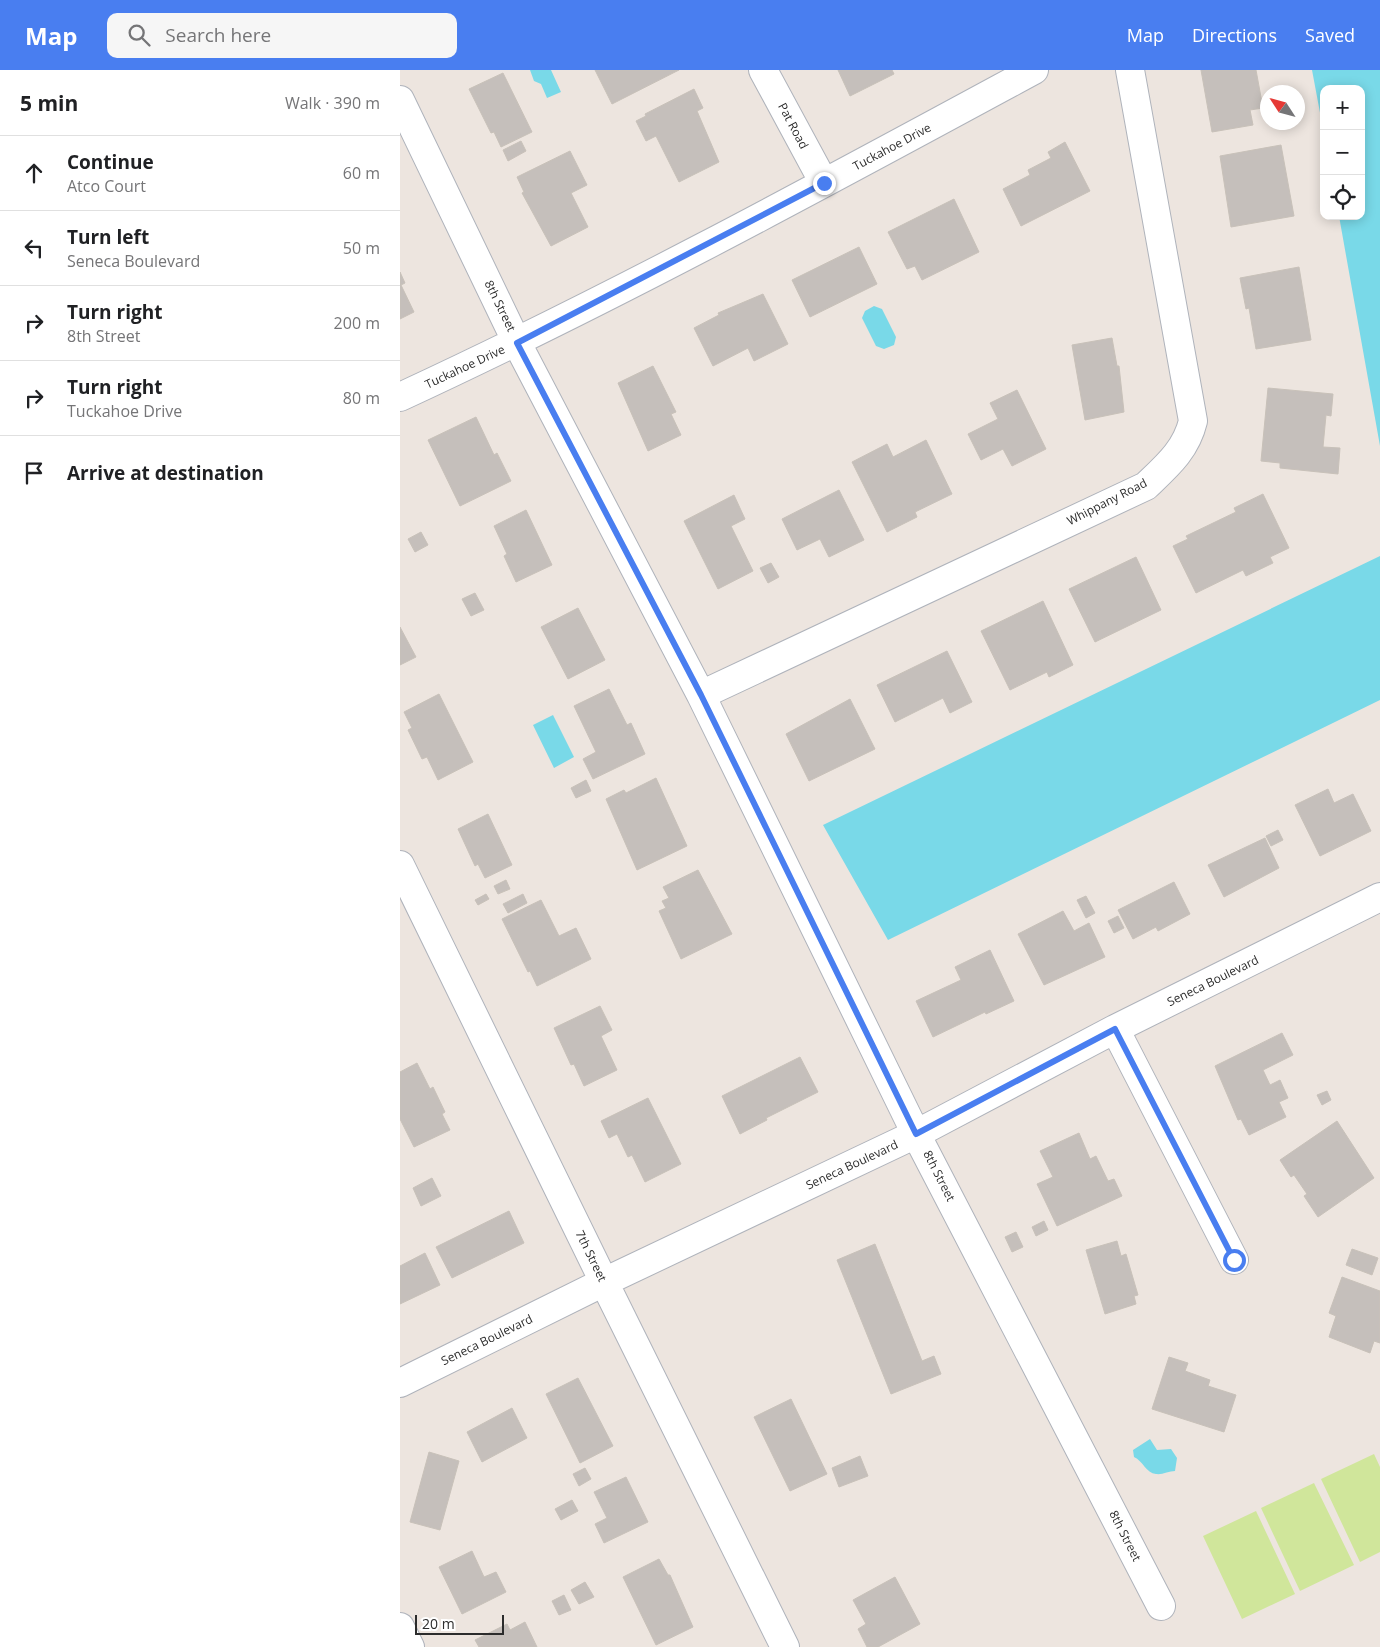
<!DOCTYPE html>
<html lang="en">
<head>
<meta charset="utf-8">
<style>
  :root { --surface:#fff; --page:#f6f6f6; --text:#202124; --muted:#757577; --line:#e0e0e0; --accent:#497ef0 }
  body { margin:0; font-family:"Open Sans",sans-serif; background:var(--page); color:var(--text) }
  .controls { position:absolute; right:15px; top:15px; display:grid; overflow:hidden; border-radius:10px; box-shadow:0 2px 12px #0003 }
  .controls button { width:45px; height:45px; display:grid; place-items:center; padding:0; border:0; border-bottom:1px solid var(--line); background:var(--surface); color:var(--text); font:25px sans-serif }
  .compass { position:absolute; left:860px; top:15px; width:45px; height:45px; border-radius:50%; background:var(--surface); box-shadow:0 2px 12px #0003; rotate:306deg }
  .scale { position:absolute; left:15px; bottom:12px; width:89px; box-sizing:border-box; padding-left:5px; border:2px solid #2c2c2c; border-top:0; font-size:14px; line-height:18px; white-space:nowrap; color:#2c2c2c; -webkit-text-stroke:4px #fff; paint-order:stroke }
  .stop { position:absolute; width:15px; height:15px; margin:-11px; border:4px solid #497ef0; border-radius:50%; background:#fff }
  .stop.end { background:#497ef0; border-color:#fff; box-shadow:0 1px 5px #0008 }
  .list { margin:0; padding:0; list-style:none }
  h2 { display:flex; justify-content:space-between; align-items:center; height:65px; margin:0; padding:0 20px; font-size:21px }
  h2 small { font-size:16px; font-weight:400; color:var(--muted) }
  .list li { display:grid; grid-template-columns:32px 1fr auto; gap:15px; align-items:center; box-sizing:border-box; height:75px; padding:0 20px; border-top:1px solid var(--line) }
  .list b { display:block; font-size:19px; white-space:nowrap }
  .list p { margin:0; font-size:16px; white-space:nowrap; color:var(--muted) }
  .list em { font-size:16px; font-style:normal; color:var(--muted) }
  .icon { flex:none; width:28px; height:28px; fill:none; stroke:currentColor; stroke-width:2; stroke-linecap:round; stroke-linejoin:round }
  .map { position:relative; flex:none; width:980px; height:1577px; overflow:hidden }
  header { display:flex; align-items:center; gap:30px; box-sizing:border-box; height:70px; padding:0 25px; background:var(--accent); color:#fff }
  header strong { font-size:24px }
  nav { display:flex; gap:28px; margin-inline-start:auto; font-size:18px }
  .search { width:350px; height:45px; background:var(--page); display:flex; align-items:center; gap:12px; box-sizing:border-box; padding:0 18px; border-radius:10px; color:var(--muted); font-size:19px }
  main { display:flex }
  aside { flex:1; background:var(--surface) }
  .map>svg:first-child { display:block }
  .pitch { fill:#d0e69b }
  .water { fill:#79d9e8 }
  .building { fill:#c5bfbb; stroke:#c8c1b9 }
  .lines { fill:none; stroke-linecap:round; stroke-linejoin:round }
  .street-casing { stroke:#afb3bb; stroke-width:30 }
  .secondary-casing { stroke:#afb3bb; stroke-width:30 }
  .street { stroke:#fff; stroke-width:28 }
  .secondary { stroke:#fff; stroke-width:28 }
  .route { stroke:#497ef0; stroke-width:6 }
  .labels { text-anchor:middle; stroke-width:4; stroke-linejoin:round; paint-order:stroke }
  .street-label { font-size:12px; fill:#2c2c2c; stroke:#fff }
</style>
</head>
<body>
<header>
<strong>Map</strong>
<div class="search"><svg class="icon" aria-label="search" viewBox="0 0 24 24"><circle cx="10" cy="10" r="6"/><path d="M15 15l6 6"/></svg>Search here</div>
<nav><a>Map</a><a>Directions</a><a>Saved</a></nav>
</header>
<main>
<aside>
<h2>5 min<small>Walk · 390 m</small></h2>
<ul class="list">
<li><svg class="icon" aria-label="ahead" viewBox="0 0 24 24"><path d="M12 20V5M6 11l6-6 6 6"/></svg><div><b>Continue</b><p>Atco Court</p></div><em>60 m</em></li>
<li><svg class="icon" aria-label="left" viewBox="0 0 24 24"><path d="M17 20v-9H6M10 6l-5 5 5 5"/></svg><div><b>Turn left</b><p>Seneca Boulevard</p></div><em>50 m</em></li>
<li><svg class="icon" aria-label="right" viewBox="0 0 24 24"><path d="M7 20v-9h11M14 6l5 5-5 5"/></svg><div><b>Turn right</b><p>8th Street</p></div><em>200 m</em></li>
<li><svg class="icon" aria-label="right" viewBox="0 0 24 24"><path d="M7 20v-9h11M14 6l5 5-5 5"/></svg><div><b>Turn right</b><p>Tuckahoe Drive</p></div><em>80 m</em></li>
<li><svg class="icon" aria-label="arrive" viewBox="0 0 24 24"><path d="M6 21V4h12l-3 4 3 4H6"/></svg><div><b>Arrive at destination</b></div></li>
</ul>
</aside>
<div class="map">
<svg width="980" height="1577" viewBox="0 0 980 1577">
  <rect width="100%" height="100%" fill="#ede5df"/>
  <path class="pitch" d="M974,1384L980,1397V1482L960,1492L921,1409Z
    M914,1413L954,1495L900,1521L861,1438Z
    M856,1441L895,1524L842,1549L803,1466Z"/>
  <path class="water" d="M130,0H151L161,22L147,28L141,14L134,11Z
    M912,0H980V376L939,146H961V19H924V64Z
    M474,236L482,239L496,267L494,275L484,279L476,276L462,248L465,241Z
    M980,486V630L488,870L423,755Z
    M153,645L174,687L154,698L133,655Z
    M750,1369L757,1380L771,1379L777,1388L775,1401C769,1401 762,1405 756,1404C746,1403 743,1391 734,1387L733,1380Z"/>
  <path class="building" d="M195,0H279L212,34Z
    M438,0H492L494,4L450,26Z
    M801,0H856L863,38L850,40L853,55L812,62Z
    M103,3L132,62L101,77L94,62L91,63L69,19Z
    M294,19L303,38L297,41L319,92L279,112L256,66L246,71L236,51L246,46L245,44Z
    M121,71L126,81L108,91L103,80Z
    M665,72L690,121L621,156L603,119L630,105L628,100L651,88L648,82Z
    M881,75L894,146L831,157L820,86Z
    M170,81L187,115L171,123L188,157L151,176L122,123L124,122L117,107Z
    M554,129L579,182L522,210L515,196L507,199L488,162Z
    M459,177L477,214L410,247L392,210Z
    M899,197L911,270L856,279L849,238L846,239L840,208Z
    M0,202L5,213L1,215L14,242L0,249Z
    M363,224L388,274L354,291L348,278L313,296L294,258L319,245L318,243Z
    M712,268L717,296H719L724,342L685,350L672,275Z
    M253,296L276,342L271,344L281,365L248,381L218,313Z
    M868,318L933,324L931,346L926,345L923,377L940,378L938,404L880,398V393L861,391Z
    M617,320L646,379L612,396L603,379L581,390L568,364L598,349L590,333Z
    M76,347L94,385L97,383L111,411L60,436L28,370Z
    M526,370L552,424L515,442L517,447L487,462L452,392L487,374L493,387Z
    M439,420L464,470L429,487L420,469L397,480L382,449Z
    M863,424L889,478L870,487L873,493L846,506L843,500L796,523L773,476L788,469L786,466L836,442L834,438Z
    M334,425L345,449L331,456L353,501L318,519L284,451Z
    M126,440L152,495L116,512L104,486L107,484L94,456Z
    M21,462L28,475L15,482L8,469Z
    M736,487L761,540L695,572L669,519Z
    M371,493L379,507L368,513L360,498Z
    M75,523L84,540L71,546L62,529Z
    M643,531L673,595L649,607L647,602L610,620L581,561Z
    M178,538L205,590L168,609L141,557Z
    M0,557L16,587L0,595Z
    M547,581L572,632L550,643L543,628L495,652L477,615Z
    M209,619L227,655L231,653L245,684L193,709L183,689L196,682L174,636Z
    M39,624L73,692L38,710L27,687L22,689L8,660L12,658L4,642Z
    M450,629L475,679L409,711L386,664Z
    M256,708L287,776L237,800L206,729L224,720L226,723Z
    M186,710L191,721L176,728L171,718Z
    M928,719L934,733L953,724L971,761L920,786L895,735Z
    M88,744L112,795L85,808L78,794L75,796L58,759Z
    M878,760L883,770L871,776L866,766Z
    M865,768L879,798L824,827L808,795Z
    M298,800L332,864L281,889L259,841L266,838L262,831L269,828L263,817Z
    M106,810L110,819L98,824L94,816Z
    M774,812L790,844L758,861L756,857L733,869L718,840Z
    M86,824L89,829L78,835L75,830Z
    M123,824L127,833L108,843L103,834Z
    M686,826L695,843L686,848L677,830Z
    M141,830L159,866L176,858L191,889L137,916L130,901L128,902L102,849Z
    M663,841L674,861L689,853L705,887L644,915L618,864Z
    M718,846L724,858L714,863L708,851Z
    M590,880L614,931L586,944L585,942L533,967L516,931L561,910L555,897Z
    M200,936L212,960L201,966L217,1000L184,1016L174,994L171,995L154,958Z
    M882,963L893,985L863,1000L870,1015L880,1010L888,1028L879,1032L886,1047L849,1065L841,1049L838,1050L815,996Z
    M400,987L418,1022L366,1048L367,1050L340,1064L322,1026Z
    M17,993L30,1019L33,1017L45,1042L42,1044L50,1060L14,1077L0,1049V1002Z
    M927,1021L931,1030L922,1035L917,1025Z
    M248,1028L281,1094L245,1112L232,1085L228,1087L217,1064L209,1068L201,1051Z
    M937,1051L974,1108L918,1147L904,1126L907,1124L894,1105L891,1107L880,1090Z
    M679,1063L690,1089L696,1086L708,1111L714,1109L722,1126L657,1156L637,1114L653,1107L640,1081Z
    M32,1108L41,1126L21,1136L13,1118Z
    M109,1141L124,1173L52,1208L36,1177Z
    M644,1151L648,1160L636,1166L632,1157Z
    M616,1162L623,1177L612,1182L605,1167Z
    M717,1171L721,1186L726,1184L738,1225L734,1226L736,1234L705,1244L686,1180Z
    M475,1174L522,1291L534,1286L541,1304L491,1324L437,1190Z
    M952,1179L978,1188L972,1205L946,1195Z
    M25,1183L40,1215L0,1234V1196Z
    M942,1207L980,1221V1273L974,1271L970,1283L929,1267L936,1246L929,1243Z
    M769,1287L788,1293L785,1301L810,1310L808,1316L836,1325L824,1362L752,1339Z
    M178,1308L213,1376L180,1393L146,1324Z
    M391,1329L427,1404L390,1421L354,1347Z
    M112,1338L127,1368L82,1392L67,1362Z
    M29,1382L59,1391L40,1460L10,1452Z
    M460,1386L468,1406L439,1417L432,1398Z
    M185,1398L191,1409L179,1416L173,1404Z
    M226,1407L248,1452L204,1473L195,1454L207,1448L194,1422Z
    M172,1430L178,1441L161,1450L155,1439Z
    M72,1481L84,1507L96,1502L106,1522L62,1544L39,1497Z
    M259,1489L268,1505H270L293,1557L256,1575L223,1507Z
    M495,1507L520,1554L478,1577H467L458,1559L466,1554L453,1530Z
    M185,1512L194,1527L179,1534L171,1520Z
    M164,1525L171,1540L159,1545L152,1531Z
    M125,1552L137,1577H79L75,1570L107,1554L110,1560Z"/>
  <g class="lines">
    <g class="street-casing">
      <path id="street" d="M363,0L424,113
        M0,30L117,273L301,625L516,1064L761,1536
        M0,327C216,227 425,113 634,0
        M301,625L746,416C767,396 786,380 793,351L730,0
        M715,959L834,1190
        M204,1212L385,1577
        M0,1313L204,1212L516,1064L715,959L980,827
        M0,1557L10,1577"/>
    </g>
    <g class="secondary-casing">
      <path id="secondary" d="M0,795L204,1212"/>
    </g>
    <use href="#street" class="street"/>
    <use href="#secondary" class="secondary"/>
  </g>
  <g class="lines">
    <path class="route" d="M424,113L117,273L301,625L516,1064L715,959L834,1190"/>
  </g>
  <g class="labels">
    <g class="street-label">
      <text transform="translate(393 56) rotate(62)" y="4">Pat Road</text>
      <text transform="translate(492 77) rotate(-28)" y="4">Tuckahoe Drive</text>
      <text transform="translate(100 236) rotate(64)" y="4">8th Street</text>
      <text transform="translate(65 297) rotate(-25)" y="4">Tuckahoe Drive</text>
      <text transform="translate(707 432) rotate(-27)" y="4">Whippany Road</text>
      <text transform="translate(813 911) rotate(-26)" y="4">Seneca Boulevard</text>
      <text transform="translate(452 1095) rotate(-25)" y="4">Seneca Boulevard</text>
      <text transform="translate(539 1106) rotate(63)" y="4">8th Street</text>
      <text transform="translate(191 1186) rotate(64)" y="4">7th Street</text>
      <text transform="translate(87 1270) rotate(-26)" y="4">Seneca Boulevard</text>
      <text transform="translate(725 1466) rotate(63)" y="4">8th Street</text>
    </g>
  </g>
</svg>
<div class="controls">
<button>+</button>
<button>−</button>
<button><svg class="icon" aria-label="locate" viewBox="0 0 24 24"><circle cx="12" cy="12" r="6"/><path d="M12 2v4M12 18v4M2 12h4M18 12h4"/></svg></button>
</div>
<svg class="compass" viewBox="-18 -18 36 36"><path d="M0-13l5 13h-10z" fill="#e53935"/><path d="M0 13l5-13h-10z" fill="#757577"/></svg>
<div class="scale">20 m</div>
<div class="stop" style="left:834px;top:1190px"></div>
<div class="stop end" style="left:424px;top:113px"></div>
</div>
</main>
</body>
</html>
